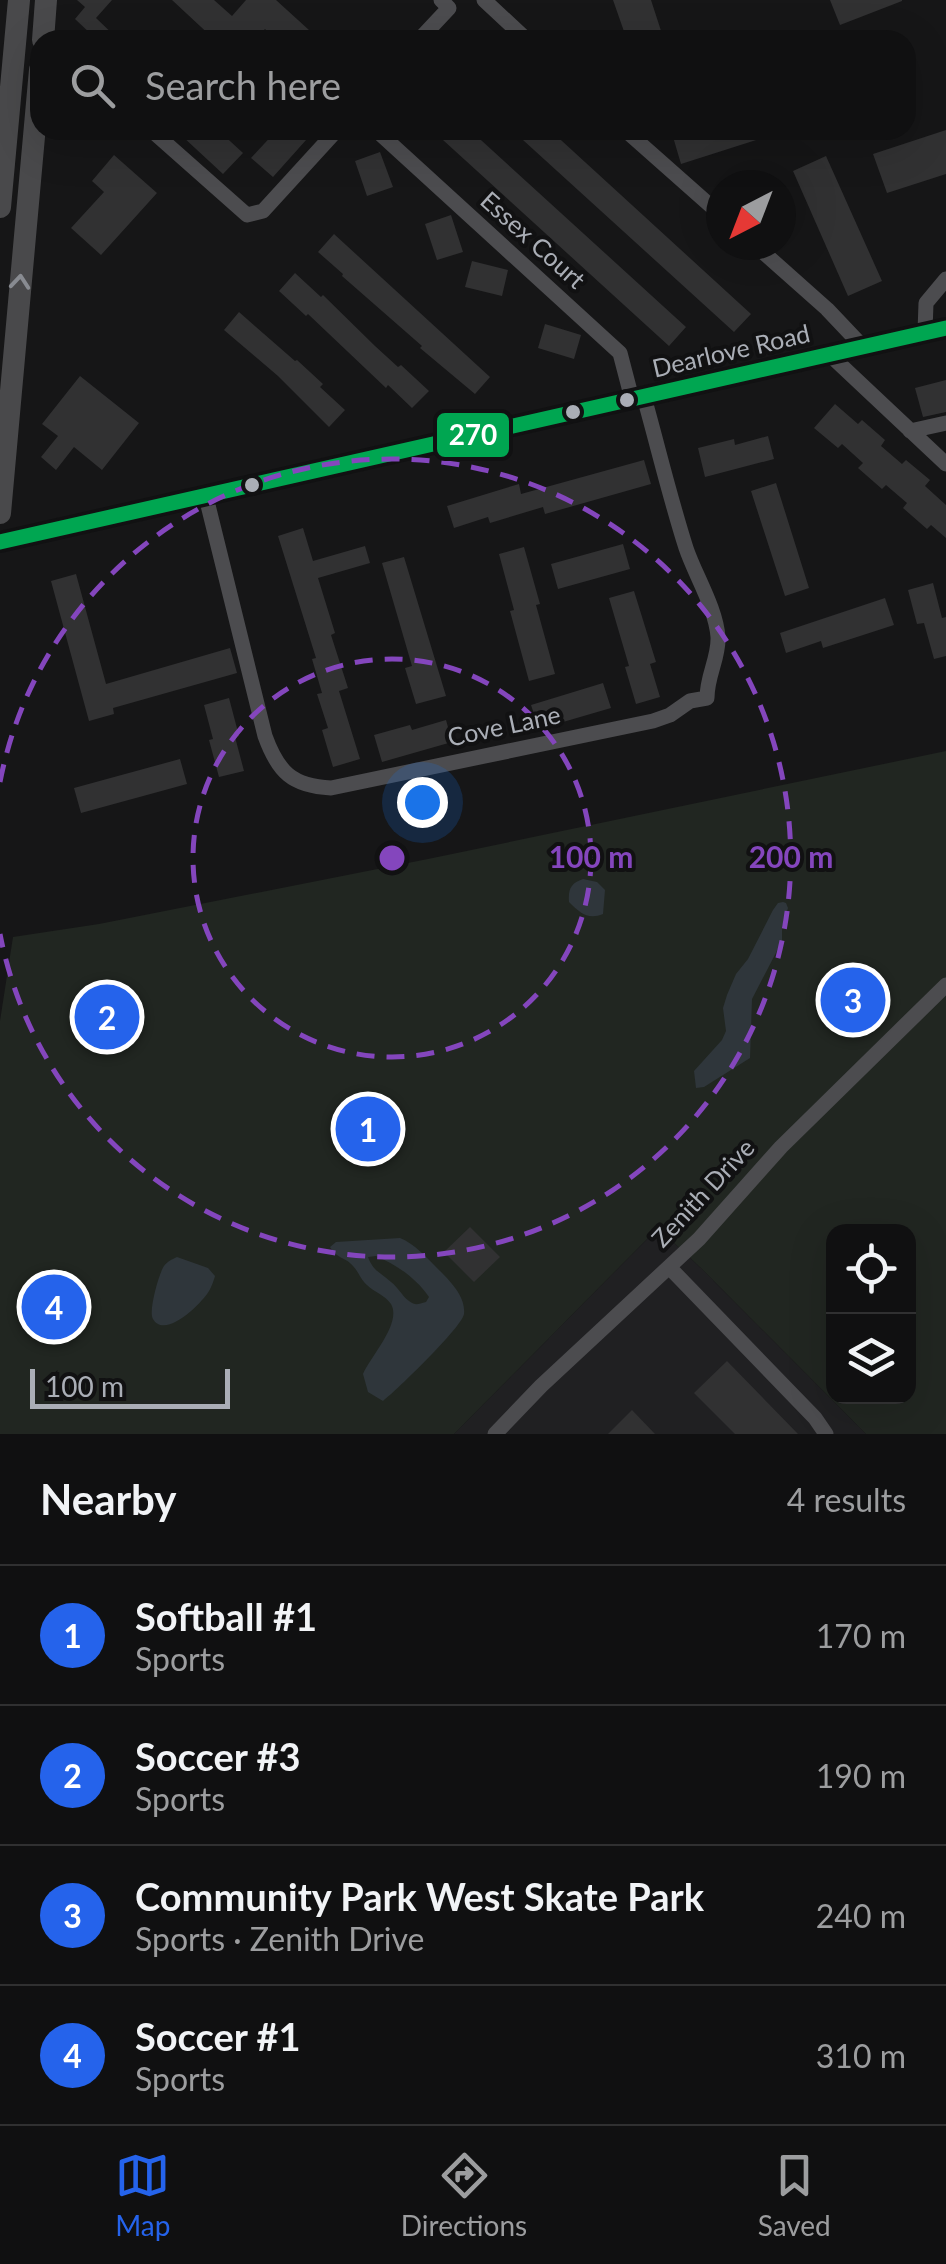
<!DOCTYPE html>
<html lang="en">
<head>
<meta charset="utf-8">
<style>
  :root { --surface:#101011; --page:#1e1e1f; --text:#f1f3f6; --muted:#9c9d9f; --line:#303031; --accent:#2563eb }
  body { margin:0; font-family:Lato,sans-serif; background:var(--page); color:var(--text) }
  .controls { position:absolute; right:30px; bottom:30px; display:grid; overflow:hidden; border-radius:20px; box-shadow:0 10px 40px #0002 }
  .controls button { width:90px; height:90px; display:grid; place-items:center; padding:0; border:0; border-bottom:2px solid var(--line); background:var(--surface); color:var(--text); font:50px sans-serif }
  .compass { position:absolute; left:706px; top:170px; width:90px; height:90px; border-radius:50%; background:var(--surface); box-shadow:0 10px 40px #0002; rotate:222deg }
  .scale { position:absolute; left:30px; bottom:25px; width:200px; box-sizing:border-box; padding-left:10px; border:5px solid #aaaeb6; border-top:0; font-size:28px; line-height:35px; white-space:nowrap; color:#aaaeb6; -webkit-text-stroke:8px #111112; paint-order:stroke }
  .you { position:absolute; left:422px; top:802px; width:35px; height:35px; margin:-25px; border:8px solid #fff; border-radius:50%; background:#1a73e8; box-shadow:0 0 0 15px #1a73e833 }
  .badge { display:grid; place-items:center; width:65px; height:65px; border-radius:50%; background:var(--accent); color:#fff; font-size:32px; font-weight:700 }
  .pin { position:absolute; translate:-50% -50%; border:5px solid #fff; box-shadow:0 2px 10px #0006 }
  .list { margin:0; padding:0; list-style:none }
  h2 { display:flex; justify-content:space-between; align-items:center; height:130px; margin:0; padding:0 40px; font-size:42px }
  h2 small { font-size:32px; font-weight:400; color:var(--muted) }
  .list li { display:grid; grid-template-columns:65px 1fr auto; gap:30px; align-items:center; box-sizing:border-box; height:140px; padding:0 40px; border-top:2px solid var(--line) }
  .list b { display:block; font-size:38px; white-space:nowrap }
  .list p { margin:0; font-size:32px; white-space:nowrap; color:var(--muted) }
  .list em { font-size:32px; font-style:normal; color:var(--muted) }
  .icon { flex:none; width:55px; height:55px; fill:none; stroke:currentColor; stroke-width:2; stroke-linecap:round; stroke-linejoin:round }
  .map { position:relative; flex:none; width:946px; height:1434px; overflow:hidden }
  .search { position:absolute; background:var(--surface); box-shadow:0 10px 40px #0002; left:30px; right:30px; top:30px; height:110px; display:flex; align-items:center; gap:25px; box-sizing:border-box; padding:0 35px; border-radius:30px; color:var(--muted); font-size:38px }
  .sheet { height:690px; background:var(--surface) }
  nav { display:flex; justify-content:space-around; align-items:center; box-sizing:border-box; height:140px; border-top:2px solid var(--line); background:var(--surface); font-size:28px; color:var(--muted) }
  nav a { display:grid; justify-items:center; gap:5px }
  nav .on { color:var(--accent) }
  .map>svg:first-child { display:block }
  .built { fill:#202022 }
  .green { fill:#212621; fill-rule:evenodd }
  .water { fill:#2f363b; fill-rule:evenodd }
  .building { fill:#313132 }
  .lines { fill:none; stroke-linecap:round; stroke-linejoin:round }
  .minor { stroke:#4c4c4f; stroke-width:15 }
  .secondary { stroke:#4a4b4d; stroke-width:20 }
  .primary { stroke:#49494b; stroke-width:22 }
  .bus-1-casing { stroke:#111112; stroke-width:22 }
  .bus-1 { stroke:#00a651; stroke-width:15 }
  .oneway { stroke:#888b91 }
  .ring { fill:none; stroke:#8446bd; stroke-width:5; stroke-dasharray:18 12 }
  .bus-dot { fill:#aaaeb6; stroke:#111112; stroke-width:4 }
  .labels { text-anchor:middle; stroke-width:8; stroke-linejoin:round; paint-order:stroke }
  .street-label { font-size:25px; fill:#aaaeb6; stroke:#111112 }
  .centre { fill:#8446bd; stroke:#111112; stroke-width:5 }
  .ring-label { font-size:30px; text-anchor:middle; font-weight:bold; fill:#8446bd; stroke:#111112; stroke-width:8; stroke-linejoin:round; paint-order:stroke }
  .line-badge { stroke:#111112; stroke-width:4 }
  .badge-label { font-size:28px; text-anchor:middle; font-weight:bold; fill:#fff }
</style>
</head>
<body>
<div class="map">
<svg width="946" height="1434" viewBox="0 0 946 1434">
  <rect width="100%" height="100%" fill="#161617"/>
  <path class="built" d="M658,1228L702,1269L866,1434H454Z"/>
  <path class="green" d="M946,751V1434H866L702,1269L658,1228L454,1434H0V1021L13,937L99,924L428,859ZM834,1232H908V1396H834Z"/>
  <path class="water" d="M583,879L597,882L605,890L603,914C588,920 580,913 569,902C568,889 571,883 583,879Z
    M783,902L786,903L788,908L782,927V941L752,999L750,1058L704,1087L696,1088L694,1071L722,1040L726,1031L723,1008L727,995L736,974L748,959L773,910L778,903Z
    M400,1238C415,1244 426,1257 437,1268C449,1280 466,1296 464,1314C462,1327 397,1390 383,1401L368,1392L363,1374C371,1356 402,1323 391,1304C385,1295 374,1292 367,1285C360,1279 359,1272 353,1266C346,1257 338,1260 330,1247L336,1242ZM376,1256C397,1265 416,1278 429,1297L426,1302C418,1304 416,1306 409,1301C402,1296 398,1287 391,1282C381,1273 373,1271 368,1257Z
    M177,1257L208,1268L215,1276C214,1280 211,1288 209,1291C202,1303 165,1340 153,1319C148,1312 159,1273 164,1266C168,1261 171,1260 177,1257Z"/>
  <path class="building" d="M77,0H112L96,18L119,40H87L92,35L75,19L85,7Z
    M172,0H214L232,16L246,0H276L320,40H277L265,29L254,40H215Z
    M613,0H651L664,40H627Z
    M830,0H902V1L840,25Z
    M187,130H218L243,153L223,174L182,136Z
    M277,130H315L273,177L251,158Z
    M432,130H470L686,327L669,346Z
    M512,130H550L751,314L734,332Z
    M671,130H781V132L681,164Z
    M946,130V174L887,193L873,154Z
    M380,152L393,187L367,196L355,161Z
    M114,155L157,193L101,255L71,228L104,192L92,181Z
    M826,156L882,281L848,296L793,171Z
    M451,215L463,252L437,260L425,224Z
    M334,234L490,377L475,394L420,348L422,346L342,276L343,274L318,252Z
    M472,261L508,270L502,296L465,287Z
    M295,273L321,297L323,295L375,346L398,367L401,365L429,391L412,408L388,385L386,388L308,314L306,316L279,291Z
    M239,312L295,361L297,360L323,384L320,387L345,410L329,427L278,376L224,330Z
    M545,324L581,335L574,359L538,348Z
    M80,376L139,423L102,470L74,447L56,470L41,457L58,436L42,424Z
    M946,380V412L923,417L915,388Z
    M835,404L858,424L862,420L885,440L881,446L902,464L906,460L930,480L925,486L946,505V538L931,525L927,529L903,508L907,503L886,485L882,489L858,468L863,463L842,444L838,448L814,428Z
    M768,436L774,459L705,477L698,448L734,439L735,445Z
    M644,460L651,484L545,514L543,507L490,523L488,517L454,528L447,506L519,484L521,494Z
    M776,483L809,588L785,596L751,491Z
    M303,528L313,561L365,546L370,563L318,578L335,633L331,635L348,688L339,691L360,759L333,767L322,730L328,728L317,694L322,693L312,659L316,658L278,536Z
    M623,544L630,569L558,589L551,564Z
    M524,547L540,604L536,605L555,674L529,681L510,611L514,610L499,554Z
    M404,557L446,696L416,704L405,668L412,666L382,563Z
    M76,574L106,684L230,648L237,673L113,708L114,714L89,721L51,581Z
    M933,583L942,618L946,617V656L934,659L924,623L917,624L908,590Z
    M634,591L656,662L650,664L660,697L636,704L625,667L629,666L609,598Z
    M885,598L894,625L823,648L821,641L786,653L780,633Z
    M603,683L611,708L539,729L531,705Z
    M229,698L239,736L235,737L244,771L219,777L209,740L213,739L204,705Z
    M446,720L452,742L382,762L374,735L410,725L412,730Z
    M180,759L187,784L81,813L74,788Z
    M470,1227L500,1257L474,1282L444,1252Z
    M727,1361L798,1434H735L694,1393Z
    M632,1410L655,1434H608Z"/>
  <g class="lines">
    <path class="minor" d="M484,0L527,40
      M419,40L449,8L441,0
      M151,130L247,215L263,211L337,130
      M625,130L721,215
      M377,131L620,353L632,399
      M755,245L827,309L863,347
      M925,332L926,303L946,279
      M829,354L946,464
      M910,431L946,423
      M206,497L265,736C278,772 292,786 331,788L653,721L670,715L690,701L707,698C707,675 719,658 718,637C716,608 695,575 686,548C670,498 658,447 644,397
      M669,1267L815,1418L826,1434
      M495,1434L541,1386L699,1239L781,1147L946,985"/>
    <path class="secondary" d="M0,542L946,328"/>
    <path class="primary" d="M43,40L46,0
      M0,207L19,0
      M0,513L40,70"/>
    <g class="bus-1-casing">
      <path id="bus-1" d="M0,542L946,328"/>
    </g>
    <use href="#bus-1" class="bus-1"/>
  </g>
  <defs><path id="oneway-chevron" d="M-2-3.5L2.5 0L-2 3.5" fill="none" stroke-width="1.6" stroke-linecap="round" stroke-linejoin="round" transform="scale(2.5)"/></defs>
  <use class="oneway" href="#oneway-chevron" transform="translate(20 282) rotate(-85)"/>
  <g class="ring">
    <circle cx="392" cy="858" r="199"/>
    <path d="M0 782A399 399 0 1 1 0 934"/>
  </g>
  <g class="bus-dot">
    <circle cx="627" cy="400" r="9"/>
    <circle cx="573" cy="412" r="9"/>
    <circle cx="252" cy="485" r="9"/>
  </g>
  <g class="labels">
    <g class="street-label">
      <text transform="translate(533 240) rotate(42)" y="9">Essex Court</text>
      <text transform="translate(731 351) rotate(-13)" y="9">Dearlove Road</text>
      <text transform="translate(504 726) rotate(-12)" y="9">Cove Lane</text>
      <text transform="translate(703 1193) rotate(-47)" y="9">Zenith Drive</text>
    </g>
  </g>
  <circle cx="392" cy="858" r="15" class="centre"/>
  <g class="ring-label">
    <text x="591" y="868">100 m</text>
    <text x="791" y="868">200 m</text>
  </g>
  <rect class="line-badge" x="435" y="411" width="76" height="48" rx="10" fill="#00a651"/>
  <g class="badge-label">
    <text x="473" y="445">270</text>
  </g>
</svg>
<div class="controls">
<button><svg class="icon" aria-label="locate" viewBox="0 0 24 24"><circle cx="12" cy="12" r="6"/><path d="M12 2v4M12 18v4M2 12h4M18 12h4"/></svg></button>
<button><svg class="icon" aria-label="layers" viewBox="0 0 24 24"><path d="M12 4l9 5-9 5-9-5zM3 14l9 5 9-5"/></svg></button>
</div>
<svg class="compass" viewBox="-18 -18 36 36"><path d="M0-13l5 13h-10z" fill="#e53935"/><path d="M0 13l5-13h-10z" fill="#9c9d9f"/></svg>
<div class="scale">100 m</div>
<div class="you"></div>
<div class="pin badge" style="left:368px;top:1129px">1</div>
<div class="pin badge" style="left:107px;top:1017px">2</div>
<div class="pin badge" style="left:853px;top:1000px">3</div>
<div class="pin badge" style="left:54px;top:1307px">4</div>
<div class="search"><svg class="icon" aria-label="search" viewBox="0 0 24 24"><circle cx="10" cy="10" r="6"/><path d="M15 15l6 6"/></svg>Search here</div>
</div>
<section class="sheet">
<h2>Nearby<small>4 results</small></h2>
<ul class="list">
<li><span class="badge">1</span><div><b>Softball #1</b><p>Sports</p></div><em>170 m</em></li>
<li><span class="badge">2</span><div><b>Soccer #3</b><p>Sports</p></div><em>190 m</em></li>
<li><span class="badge">3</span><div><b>Community Park West Skate Park</b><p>Sports · Zenith Drive</p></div><em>240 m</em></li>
<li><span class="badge">4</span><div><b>Soccer #1</b><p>Sports</p></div><em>310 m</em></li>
</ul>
</section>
<nav>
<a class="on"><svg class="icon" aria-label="map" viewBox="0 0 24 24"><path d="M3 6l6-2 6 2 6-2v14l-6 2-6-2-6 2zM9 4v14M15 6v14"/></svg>Map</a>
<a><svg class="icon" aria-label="directions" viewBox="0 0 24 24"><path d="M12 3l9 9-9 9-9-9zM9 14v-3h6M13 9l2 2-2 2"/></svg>Directions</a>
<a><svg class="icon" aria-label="saved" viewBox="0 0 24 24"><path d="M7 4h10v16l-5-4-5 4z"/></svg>Saved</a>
</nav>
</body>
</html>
